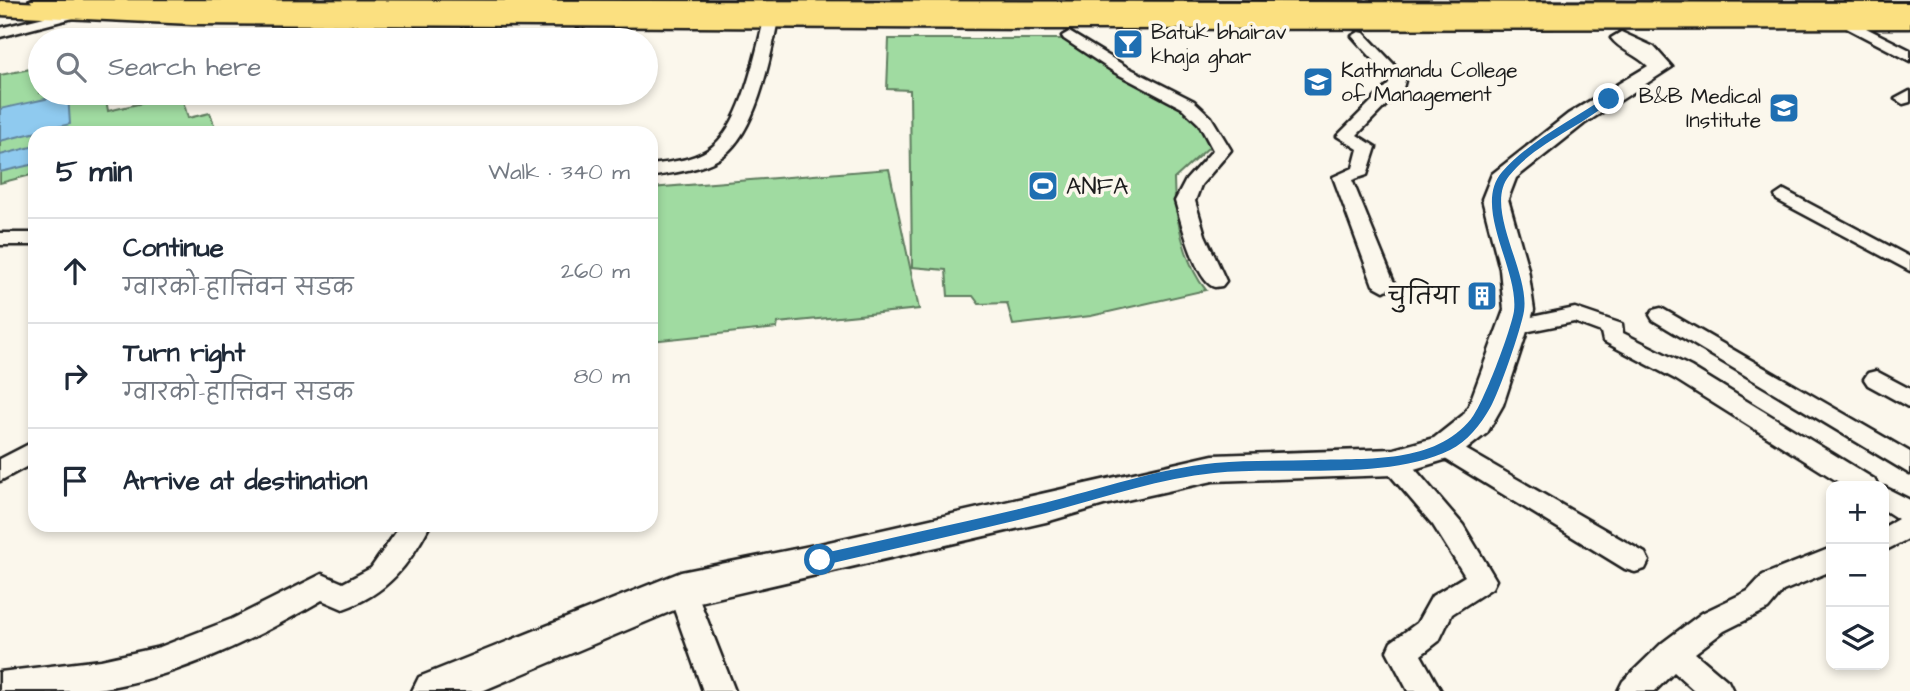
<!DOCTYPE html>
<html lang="en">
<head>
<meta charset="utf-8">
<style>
  :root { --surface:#fff; --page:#f2f2f3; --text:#1f2937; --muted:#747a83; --line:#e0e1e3 }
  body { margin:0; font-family:"Architects Daughter","Playpen Sans Deva",sans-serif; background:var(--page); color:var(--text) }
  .controls { position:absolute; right:21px; bottom:21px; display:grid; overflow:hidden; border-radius:14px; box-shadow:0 4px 10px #0003 }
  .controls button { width:63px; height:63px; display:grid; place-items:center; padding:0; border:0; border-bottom:2px solid var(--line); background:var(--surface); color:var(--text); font:35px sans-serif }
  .stop { position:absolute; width:21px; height:21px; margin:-16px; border:5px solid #1f6fb2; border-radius:50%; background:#fff }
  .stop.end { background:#1f6fb2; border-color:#fff; box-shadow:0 2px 7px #0008 }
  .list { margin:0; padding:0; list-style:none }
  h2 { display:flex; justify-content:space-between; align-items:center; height:91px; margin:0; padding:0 28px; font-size:30px }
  h2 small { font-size:23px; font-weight:400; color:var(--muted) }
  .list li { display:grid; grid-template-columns:46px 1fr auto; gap:21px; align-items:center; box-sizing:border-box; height:105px; padding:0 28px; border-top:2px solid var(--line) }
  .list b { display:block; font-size:26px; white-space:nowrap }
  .list p { margin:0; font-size:23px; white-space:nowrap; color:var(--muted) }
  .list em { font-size:23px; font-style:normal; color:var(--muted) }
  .icon { flex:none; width:38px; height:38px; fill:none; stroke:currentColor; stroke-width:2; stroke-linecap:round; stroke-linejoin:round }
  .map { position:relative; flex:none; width:1910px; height:691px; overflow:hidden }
  .search { position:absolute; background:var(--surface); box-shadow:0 4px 10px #0003; left:28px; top:28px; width:630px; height:77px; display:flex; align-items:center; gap:18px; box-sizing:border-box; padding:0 24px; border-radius:38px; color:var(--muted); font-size:26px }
  .panel { position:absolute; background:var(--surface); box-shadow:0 4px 10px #0003; left:28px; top:126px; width:630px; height:406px; border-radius:21px }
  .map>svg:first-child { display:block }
  .green { fill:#a0dba1; stroke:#5e7c5e; stroke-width:2 }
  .water { fill:#8fcaef; stroke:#61849b; stroke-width:2 }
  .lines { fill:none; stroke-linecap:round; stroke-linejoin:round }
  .street-casing { stroke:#1c1c1c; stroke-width:5 }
  .secondary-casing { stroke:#1c1c1c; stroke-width:5 }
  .primary-casing { stroke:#1c1c1c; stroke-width:5 }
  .highway-casing { stroke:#1c1c1c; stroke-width:6 }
  .street { fill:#fbf7ec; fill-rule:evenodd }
  .secondary { fill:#fbf7ec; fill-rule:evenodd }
  .primary { fill:#fbe080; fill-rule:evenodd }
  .highway { fill:#fbe080; fill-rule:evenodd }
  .route { fill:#1f6fb2 }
  .labels { text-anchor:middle; stroke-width:7; stroke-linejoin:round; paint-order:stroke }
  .far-poi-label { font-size:21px; fill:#1c1c1c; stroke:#fbf7ec; text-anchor:start }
  .poi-label { font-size:24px; fill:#1c1c1c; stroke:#fbf7ec; text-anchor:start }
</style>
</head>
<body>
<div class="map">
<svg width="1910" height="691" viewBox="0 0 1910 691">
  <rect width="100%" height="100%" fill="#fbf7ec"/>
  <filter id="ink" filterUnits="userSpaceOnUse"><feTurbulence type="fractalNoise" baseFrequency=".0143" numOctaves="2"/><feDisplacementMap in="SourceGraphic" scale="14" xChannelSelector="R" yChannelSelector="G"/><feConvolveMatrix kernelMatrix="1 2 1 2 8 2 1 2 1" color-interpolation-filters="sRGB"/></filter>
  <g filter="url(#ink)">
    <path class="green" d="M889,39H1071L1193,114L1207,132L1209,147L1174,179C1174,212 1184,264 1206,290L1091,316L1013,325L1007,303L979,304L973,296H948L946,270L912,267L910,90L887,89Z
      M40,67V93H105L108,111L181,94L188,118L210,113L215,128L196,133H35V174L0,183V75Z
      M889,169L919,309L778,323L777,328L651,341V188Z"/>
    <path class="water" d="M68,94L70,124L0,141V109Z
      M35,146V164L0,172V155Z"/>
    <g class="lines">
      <g class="street-casing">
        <path id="street" d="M76,9L83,13L81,16L0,37V28Z
          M771,16L778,20C770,59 757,130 724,155C705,170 674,172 651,177V165C671,162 697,160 713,146C742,122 755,56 764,20Z
          M1844,17L1910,50V61L1839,24L1837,21Z
          M1069,32L1125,66L1194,101L1211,117L1231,150L1201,185L1195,201L1205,235L1226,281L1222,286L1215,287C1196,283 1181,220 1175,201L1186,180L1213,150L1199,124L1182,108L1114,72L1064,39L1062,36Z
          M1359,32L1364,33L1406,77L1403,88L1357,135L1376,147L1367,175L1352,180L1395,285L1384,291L1373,285L1333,177L1353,168L1358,149L1337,136L1389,84L1390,78L1352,36Z
          M1910,91V102L1903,104L1895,99Z
          M1784,190L1910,257V271L1777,200L1775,196Z
          M0,233H35V245H0Z
          M1575,308L1622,324L1623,333L1691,367L1874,479L1878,486H1845L1675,379L1603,341L1601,332L1574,322L1515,334L1507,332L1504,327L1507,322Z
          M1661,308L1910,452V474L1653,320L1650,315L1653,310Z
          M1876,371L1910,389V408L1868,385L1864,379L1868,373Z
          M1446,438L1645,553L1649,561L1645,569L1635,572L1625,569L1437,454L1433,447L1437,440Z
          M35,441V462L0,481V459Z
          M1394,452L1403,455L1463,525L1496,580L1492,588L1452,614L1439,641L1421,655L1441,691H1408L1387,651L1391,642L1417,623L1432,596L1465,576L1433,525L1385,469L1381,462L1385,455Z
          M1884,487L1910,500V538L1884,551V527L1898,519L1884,510Z
          M401,525H430C409,565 387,594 343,609L322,600C248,643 167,683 81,691C55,691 27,691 0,691V672L101,660L160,647L232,619L322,574L343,583L371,568Z
          M1831,548V571L1783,591L1768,609L1724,631L1695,653L1728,681L1733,691H1695L1674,672L1655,691H1618L1623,681L1662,643L1702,613L1748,591L1763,575Z
          M681,577L691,580L695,589L735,691H703L667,589L671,580Z"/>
      </g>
      <g class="secondary-casing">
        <path id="secondary" d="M1621,32L1654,47L1672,67L1584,124L1516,178L1508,199L1528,269L1534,310L1503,405L1487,433L1458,456L1394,475L1213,481L1104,505L1046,522L686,605L482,691H412L419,677L681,572L820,544L1213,455L1394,449L1434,438L1463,415L1469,405L1504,310L1500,269L1482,199L1492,174L1568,114L1648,66C1637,55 1620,50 1611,38Z"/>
      </g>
      <g class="primary-casing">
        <path id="primary" d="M0,1L192,10L1044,15L1910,14V28L1044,29L192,24L0,15Z"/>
      </g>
      <g class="highway-casing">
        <path id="highway" d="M30,0L1910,3V17L264,14L42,7L34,5Z"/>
      </g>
      <use href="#street" class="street"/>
      <use href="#secondary" class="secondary"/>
      <use href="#primary" class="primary"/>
      <use href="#highway" class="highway"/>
    </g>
  </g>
  <path class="route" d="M1606,97L1613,99C1582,127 1536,142 1509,176C1483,208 1530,272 1524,311C1521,329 1499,393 1490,408C1481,424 1467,442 1450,450C1387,481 1284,466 1214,473C1158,479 1101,498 1046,513C971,532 895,548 820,566L815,564L813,560L820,554C895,537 969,521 1044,503C1100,489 1157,469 1215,463C1248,460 1283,461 1316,460C1367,458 1435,464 1471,419C1483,405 1511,330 1514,311C1519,269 1472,207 1502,172C1529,141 1572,120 1606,97Z"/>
  <defs>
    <g id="bar-square" transform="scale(1.575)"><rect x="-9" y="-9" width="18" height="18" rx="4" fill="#1f6fb2" stroke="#fbf7ec"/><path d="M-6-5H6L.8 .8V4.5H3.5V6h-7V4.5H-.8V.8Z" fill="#fff"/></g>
    <g id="university-square" transform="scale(1.575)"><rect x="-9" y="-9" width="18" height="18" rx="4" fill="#1f6fb2" stroke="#fbf7ec"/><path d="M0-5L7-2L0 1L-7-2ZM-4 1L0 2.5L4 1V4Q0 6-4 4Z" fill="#fff"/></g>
    <g id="stadium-square" transform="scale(1.575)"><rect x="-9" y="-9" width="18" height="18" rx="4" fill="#1f6fb2" stroke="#fbf7ec"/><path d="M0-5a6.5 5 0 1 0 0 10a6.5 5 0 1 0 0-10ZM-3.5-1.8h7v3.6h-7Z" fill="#fff"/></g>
    <g id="building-square" transform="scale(1.575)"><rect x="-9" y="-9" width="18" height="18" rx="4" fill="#1f6fb2" stroke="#fbf7ec"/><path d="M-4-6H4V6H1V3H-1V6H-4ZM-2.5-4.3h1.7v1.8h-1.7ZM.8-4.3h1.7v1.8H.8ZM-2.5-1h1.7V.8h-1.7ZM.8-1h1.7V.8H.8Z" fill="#fff"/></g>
  </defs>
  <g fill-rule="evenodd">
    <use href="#bar-square" x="1128" y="44"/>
    <use href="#university-square" x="1318" y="82"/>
    <use href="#university-square" x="1784" y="108"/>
    <use href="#stadium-square" x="1043" y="186"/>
    <use href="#building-square" x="1482" y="296"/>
  </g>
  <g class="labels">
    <g class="far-poi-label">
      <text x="1151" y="39">Batuk bhairav<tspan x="1151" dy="24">khaja ghar</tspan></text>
      <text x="1341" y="77">Kathmandu College<tspan x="1341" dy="24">of Management</tspan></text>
      <text x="1761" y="103" text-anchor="end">B&amp;B Medical<tspan x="1761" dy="24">Institute</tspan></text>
    </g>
    <g class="poi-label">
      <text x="1066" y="194">ANFA</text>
      <text x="1459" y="304" text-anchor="end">चुतिया</text>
    </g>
  </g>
</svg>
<div class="controls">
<button>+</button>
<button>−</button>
<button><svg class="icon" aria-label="layers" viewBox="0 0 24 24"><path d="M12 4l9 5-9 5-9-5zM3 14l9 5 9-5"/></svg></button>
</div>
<div class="stop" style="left:820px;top:560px"></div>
<div class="stop end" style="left:1609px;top:99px"></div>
<div class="search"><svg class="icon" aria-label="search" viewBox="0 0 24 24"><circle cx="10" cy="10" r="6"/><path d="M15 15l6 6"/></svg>Search here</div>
<section class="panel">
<h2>5 min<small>Walk · 340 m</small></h2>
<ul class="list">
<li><svg class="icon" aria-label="ahead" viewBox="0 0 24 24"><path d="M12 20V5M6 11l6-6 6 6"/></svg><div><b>Continue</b><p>ग्वारको-हात्तिवन सडक</p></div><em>260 m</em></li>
<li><svg class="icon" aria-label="right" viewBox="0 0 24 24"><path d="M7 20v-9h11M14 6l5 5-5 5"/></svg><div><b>Turn right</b><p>ग्वारको-हात्तिवन सडक</p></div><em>80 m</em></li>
<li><svg class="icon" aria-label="arrive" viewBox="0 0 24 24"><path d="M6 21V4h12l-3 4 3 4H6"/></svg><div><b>Arrive at destination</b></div></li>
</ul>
</section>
</div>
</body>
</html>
